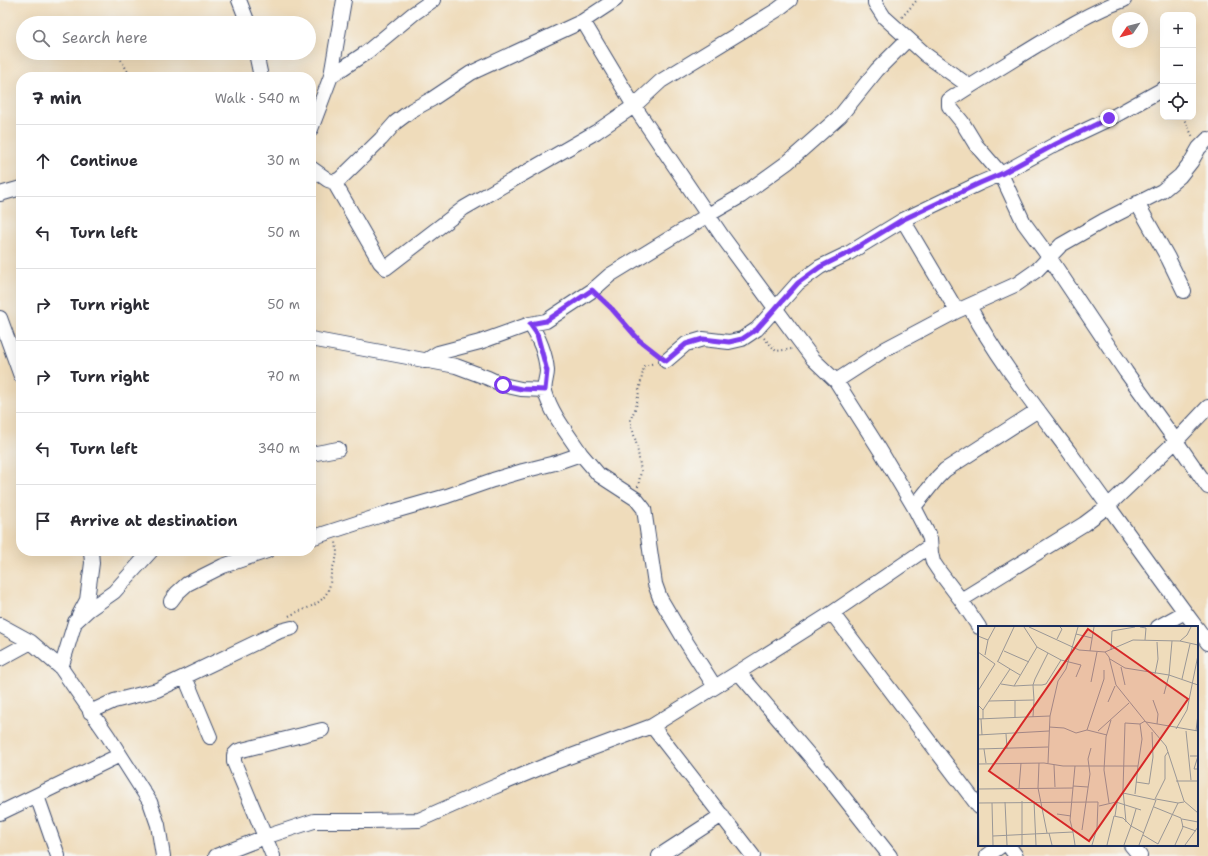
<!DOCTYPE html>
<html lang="en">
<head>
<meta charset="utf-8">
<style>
  :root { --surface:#fff; --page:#f7f7f7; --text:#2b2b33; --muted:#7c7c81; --line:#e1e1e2 }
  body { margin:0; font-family:"Shantell Sans",sans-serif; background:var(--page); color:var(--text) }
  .controls { position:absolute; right:12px; top:12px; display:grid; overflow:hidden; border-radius:8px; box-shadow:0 4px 16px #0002 }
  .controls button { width:36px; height:36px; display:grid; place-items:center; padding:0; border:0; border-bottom:1px solid var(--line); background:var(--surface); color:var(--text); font:20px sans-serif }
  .compass { position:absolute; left:1112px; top:12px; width:36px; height:36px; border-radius:50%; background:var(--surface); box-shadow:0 4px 16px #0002; rotate:235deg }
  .stop { position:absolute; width:12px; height:12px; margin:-9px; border:3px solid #7c3aed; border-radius:50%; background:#fff }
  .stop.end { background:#7c3aed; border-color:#fff; box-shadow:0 1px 4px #0008 }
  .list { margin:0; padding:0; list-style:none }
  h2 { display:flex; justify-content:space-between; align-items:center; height:52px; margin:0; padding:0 16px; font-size:17px }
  h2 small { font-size:13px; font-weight:400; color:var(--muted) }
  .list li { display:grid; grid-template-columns:26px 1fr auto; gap:12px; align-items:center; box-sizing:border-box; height:72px; padding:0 16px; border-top:1px solid var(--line) }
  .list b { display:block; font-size:15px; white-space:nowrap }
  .list em { font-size:13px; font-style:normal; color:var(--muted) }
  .icon { flex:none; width:22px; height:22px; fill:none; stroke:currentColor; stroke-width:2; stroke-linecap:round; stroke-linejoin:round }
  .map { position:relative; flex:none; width:1208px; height:856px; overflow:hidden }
  .search { position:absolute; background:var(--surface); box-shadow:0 4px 16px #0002; left:16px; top:16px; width:300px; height:44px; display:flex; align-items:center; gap:10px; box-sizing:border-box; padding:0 14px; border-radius:22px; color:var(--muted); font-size:15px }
  .panel { position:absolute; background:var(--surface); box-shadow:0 4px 16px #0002; left:16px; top:72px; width:300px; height:484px; border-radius:16px }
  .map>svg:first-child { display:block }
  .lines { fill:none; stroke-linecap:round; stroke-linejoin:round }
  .minor-casing { stroke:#3b496c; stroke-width:16 }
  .path { stroke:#3b496c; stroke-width:2; stroke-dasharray:1 3; stroke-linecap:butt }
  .minor { stroke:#fff; stroke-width:14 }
  .route { stroke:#7c3aed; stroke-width:5 }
  .inset-road { fill:none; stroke:#9a9796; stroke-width:1 }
  .view { fill:#d62828; fill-opacity:0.15; stroke:#d62828; stroke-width:2 }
  .inset-edge { fill:none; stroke:#1b2f5e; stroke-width:2 }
</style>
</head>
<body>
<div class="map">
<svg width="1208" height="856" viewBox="0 0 1208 856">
  <rect width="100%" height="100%" fill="#f6f6f2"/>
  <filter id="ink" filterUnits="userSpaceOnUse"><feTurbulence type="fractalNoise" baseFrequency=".025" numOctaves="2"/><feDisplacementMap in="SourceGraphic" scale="8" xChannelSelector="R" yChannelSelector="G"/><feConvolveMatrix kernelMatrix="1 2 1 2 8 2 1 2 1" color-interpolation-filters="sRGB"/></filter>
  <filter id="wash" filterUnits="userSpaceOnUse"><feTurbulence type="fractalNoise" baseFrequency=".012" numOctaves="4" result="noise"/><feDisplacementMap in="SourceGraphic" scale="16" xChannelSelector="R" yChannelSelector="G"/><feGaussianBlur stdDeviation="0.9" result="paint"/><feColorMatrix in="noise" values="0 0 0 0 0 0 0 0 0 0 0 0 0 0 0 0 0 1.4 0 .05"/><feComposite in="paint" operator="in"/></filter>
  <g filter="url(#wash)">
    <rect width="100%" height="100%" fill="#efdcbb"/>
  </g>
  <g filter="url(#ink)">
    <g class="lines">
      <g class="minor-casing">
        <path id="minor" d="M239,0L248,23
          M875,0V3L884,17L926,55L969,86
          M1124,0C1085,14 1051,37 1016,58C994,72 971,85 949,100V106L962,122L976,145L1001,174L1024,223L1049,257L1126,372L1176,441L1208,487
          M583,21L615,0
          M256,53L261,77
          M331,76L367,52L413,14L433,0
          M311,129L331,76L344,0
          M311,168L328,180L334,182L340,179L381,139L396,122L412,110L432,99L471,73L583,21L634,106L722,236L798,339L813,359L836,381L880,450L914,507L928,534L930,539L931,553L933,562L939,571L961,600L979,627
          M334,182L380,262L386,268L464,208L596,132L634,106L661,81L777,10L790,0
          M0,194L21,188
          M1137,203L1168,258L1184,291
          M903,220L957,311
          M969,306C997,358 1035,406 1070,453C1112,511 1153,569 1196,627
          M0,318L21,376
          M530,324C539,337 546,355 547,371C547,378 543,385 545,392C552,415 568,434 581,454
          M311,339L456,366L488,378L503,385L521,389L545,390
          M425,361L438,353L480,342L530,324L546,321L593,290L610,275L708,215L741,196L788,162L840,116L877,70L908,39
          M666,361L686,344L703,339L729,342L742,339L757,329L798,283L820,267L849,253L903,220L980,183L1001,174L1056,144L1109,119L1163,89
          M836,381L887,348L957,311L1017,284L1037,270L1061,245L1103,221L1162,191L1180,176L1191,162L1199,148L1208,139
          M311,454L338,449
          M914,507L938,477L945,470L1038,410
          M311,538L391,512L447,496L493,480L523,471L555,463L581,454L599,475L636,499L644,509L655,584L660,598L683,637L715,687
          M961,600L1084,524L1108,506L1176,441L1208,407
          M171,601L177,593L187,584L223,566L267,551
          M832,613L979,807
          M79,615L87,600L92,563L91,551
          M0,625L31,642L61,668L108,736L150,802L158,825L163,856
          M1158,627L1185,612
          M1197,628L1208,643
          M0,659L31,642
          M61,668L75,622L88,610L114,592L151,551
          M739,673L827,776L890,856
          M185,677L210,737
          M90,712L114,701L157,690L280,631L292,628
          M652,726L753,856
          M37,796L58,856
          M0,813L120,755
          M1008,845L1016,856
          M1131,845L1140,856
          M216,856L265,837L314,821H368L419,820L494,787L547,765L652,726L715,687L832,613L930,546
          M273,856L234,762V755L238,751L322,730
          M659,856L722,815
          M987,856L1002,845"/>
      </g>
      <path class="path" d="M902,17L917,0
        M117,53L131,77
        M1183,117L1193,137
        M601,298L613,309L639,340L657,354
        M764,338L776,351L792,349
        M638,487L641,471L637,446L630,420L636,407L644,366L655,363
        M289,616C305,607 322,607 329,588C331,582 330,576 332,570C337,556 338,557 336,542"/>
      <use href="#minor" class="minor"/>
    </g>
  </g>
  <g class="lines" filter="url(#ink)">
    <path class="route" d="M503,385L521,389L545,390L547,371L537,334L530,324L546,321L592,290L612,309L639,340L666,361L686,344L703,339L729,342L742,339L757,329L798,283L820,267L848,253L902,220L980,183L1001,174L1056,144L1109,118"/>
  </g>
  <g transform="translate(978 626)">
    <rect width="220" height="220" fill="#efdcbb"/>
    <path class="inset-road" d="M46,1L59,21M51,1L101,24L127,26L155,14L202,15L209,9L213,1M162,1L168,2L167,14M98,8L114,12M0,10L10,14L7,29M79,13L84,3L82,1M10,14L17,1M202,15L220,19M133,24L134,5L157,1M26,25L51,36M112,25L116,1M0,26L17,38L0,65M132,33L147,42L191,49L220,59M83,34L103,39L98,51M19,35L32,43M20,35L36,1M143,41L147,59M177,48L180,33L179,16M204,53L212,18M113,56L119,26M23,58L36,60L59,21L70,27M36,60L55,59H64L68,58L83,34L70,27L57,53L55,59L56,74M186,68L191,49L194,15M175,74L180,88L179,98M11,75L56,74L55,91M130,76L137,60M0,79L5,84V93M5,84L32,43L42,49M37,92V75M0,93L72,90M3,93L4,109M167,95L188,120L206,175L220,187M168,96L220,105M71,101L86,102L98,107L109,104L126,53V44M198,103L209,84L220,29M109,104L129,109M120,105L151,77M208,105L213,154M218,105L220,88M28,108L29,122M0,109L71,105M0,123L70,121M6,123L8,137M212,130H220L216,143H220M61,137L60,162L69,207M70,137L72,90L80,55L88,43L100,1M0,138L66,137L85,140H160L164,113L162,98L167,95L138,59L131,31L127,26M76,139L77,161M0,149L1,219M198,155H220M158,156L171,158L175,131L174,106M95,160L110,161M41,162L43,137M0,163L95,162M145,167L178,174L161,219M157,168L160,140M177,173L187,153V130L190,126M178,173L200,177M44,175V219M56,175L58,219M27,176L29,219M0,177L120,176L119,202L114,219M14,177L15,219M131,177L126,144L128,111L133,94M121,180L138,176L163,184M176,181L203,192L205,201L197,219M158,183L153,200L166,207M79,188L93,190M137,190L139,177M204,193L220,196M148,196L145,164L147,97L162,98M204,200L218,205M104,204L112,148L110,133L113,122M95,206L97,219M71,207L74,219M165,209L180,218M15,210L95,206L92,194L97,140M180,218L200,177L206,176M129,219L136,190L145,192L153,200L146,219M207,219L220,201"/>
    <path class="view" d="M110,3L210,73L111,215L11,145Z"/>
    <rect width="220" height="220" class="inset-edge"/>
  </g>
</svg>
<div class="controls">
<button>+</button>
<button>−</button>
<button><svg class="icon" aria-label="locate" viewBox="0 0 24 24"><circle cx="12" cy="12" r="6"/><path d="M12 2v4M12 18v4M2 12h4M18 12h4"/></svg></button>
</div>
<svg class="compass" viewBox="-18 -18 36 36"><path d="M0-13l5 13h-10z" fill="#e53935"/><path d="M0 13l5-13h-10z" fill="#7c7c81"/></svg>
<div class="stop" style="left:503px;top:385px"></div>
<div class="stop end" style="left:1109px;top:118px"></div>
<div class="search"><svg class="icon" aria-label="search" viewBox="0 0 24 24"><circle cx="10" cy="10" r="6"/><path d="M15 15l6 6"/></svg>Search here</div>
<section class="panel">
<h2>7 min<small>Walk · 540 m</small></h2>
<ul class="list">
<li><svg class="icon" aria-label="ahead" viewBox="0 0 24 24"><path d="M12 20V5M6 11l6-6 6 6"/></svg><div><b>Continue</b></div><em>30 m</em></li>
<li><svg class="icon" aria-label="left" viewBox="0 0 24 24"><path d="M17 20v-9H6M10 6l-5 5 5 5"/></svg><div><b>Turn left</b></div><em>50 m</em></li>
<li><svg class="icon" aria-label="right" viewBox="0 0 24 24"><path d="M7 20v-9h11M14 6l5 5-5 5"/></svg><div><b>Turn right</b></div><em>50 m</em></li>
<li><svg class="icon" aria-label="right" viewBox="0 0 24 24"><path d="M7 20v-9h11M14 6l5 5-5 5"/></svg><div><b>Turn right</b></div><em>70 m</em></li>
<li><svg class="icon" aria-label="left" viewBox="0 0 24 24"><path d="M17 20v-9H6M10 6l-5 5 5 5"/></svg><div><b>Turn left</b></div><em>340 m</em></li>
<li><svg class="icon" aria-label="arrive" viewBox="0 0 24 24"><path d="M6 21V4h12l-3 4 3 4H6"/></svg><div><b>Arrive at destination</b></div></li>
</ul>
</section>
</div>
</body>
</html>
